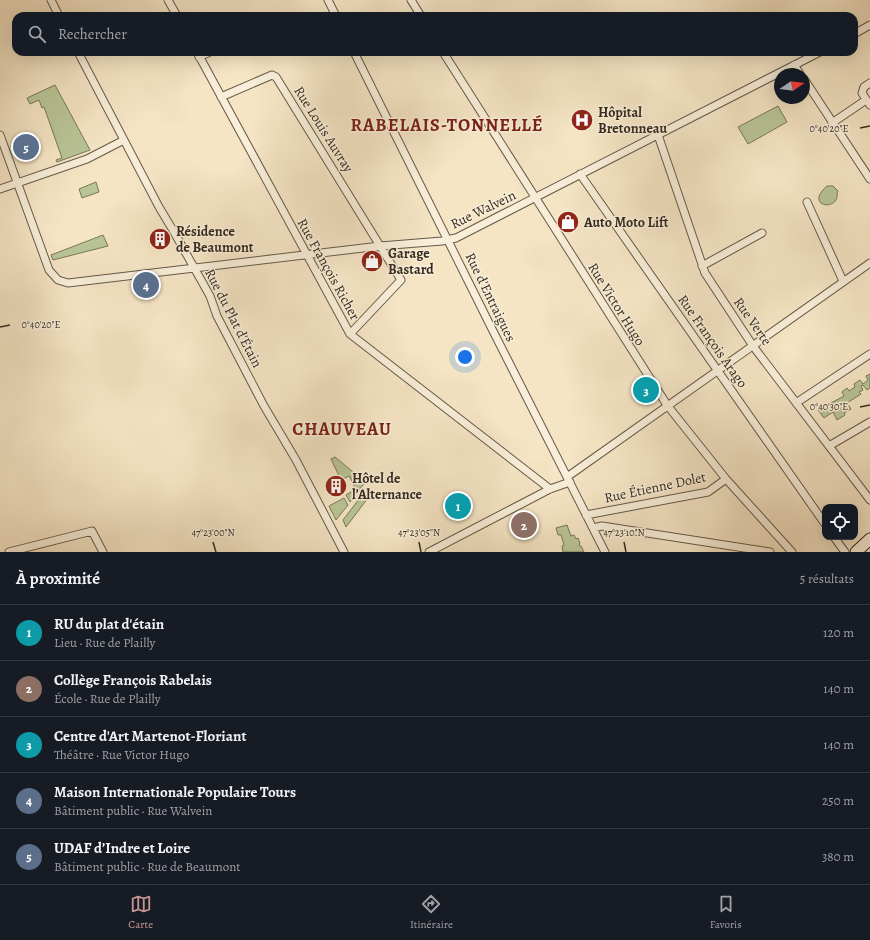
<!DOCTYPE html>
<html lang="fr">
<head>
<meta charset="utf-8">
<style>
  :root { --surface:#171b24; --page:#242831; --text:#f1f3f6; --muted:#9ea1a6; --line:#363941; --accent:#c59692 }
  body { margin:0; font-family:Alegreya,serif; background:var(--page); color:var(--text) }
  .controls { position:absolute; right:12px; bottom:12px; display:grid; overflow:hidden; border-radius:8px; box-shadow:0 4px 16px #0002 }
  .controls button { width:36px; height:36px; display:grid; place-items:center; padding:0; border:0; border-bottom:1px solid var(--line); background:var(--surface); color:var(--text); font:20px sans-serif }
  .compass { position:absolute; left:774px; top:68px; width:36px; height:36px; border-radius:50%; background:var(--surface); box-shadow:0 4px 16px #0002; rotate:77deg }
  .you { position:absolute; left:465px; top:357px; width:14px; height:14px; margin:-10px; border:3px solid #fff; border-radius:50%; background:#1a73e8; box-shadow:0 0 0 6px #1a73e833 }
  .badge { display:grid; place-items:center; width:26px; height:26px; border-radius:50%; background:var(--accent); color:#fff; font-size:13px; font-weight:700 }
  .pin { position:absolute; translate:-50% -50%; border:2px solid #fff; box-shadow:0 1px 4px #0006 }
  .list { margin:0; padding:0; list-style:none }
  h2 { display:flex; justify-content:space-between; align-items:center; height:52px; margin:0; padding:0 16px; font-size:17px }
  h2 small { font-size:13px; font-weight:400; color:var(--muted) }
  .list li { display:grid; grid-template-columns:26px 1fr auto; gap:12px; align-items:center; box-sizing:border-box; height:56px; padding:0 16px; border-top:1px solid var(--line) }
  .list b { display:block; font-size:15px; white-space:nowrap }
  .list p { margin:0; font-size:13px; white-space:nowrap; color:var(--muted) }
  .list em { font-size:13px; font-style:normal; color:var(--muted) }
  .icon { flex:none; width:22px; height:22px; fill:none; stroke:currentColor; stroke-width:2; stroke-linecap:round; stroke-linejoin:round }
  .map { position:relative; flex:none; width:870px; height:552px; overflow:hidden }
  .search { position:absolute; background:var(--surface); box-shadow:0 4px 16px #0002; left:12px; right:12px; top:12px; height:44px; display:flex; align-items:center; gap:10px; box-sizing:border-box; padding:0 14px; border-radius:12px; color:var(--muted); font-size:15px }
  .sheet { height:332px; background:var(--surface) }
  nav { display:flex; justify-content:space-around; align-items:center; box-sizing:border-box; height:56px; border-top:1px solid var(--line); background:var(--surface); font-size:11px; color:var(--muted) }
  nav a { display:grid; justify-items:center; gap:2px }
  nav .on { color:var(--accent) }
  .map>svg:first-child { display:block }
  .green { fill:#b9c597; stroke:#78785a }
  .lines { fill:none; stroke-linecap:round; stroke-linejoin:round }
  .street-casing { stroke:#665948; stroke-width:9 }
  .secondary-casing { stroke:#362a1e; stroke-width:13 }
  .street { stroke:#f8eed9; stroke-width:7 }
  .secondary { stroke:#f8eed9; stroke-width:11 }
  .ticks { fill:none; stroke:#362a1e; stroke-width:1.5 }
  .labels { text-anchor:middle; stroke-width:3; stroke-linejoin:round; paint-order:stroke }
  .poi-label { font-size:14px; font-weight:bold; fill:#362a1e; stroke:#f8eed9; text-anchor:start }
  .street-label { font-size:14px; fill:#362a1e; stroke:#f8eed9 }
  .district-label { font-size:18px; font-weight:bold; letter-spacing:1px; fill:#7a1f14; stroke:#f8eed9 }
  .ticks-label { font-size:10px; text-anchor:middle; fill:#362a1e; stroke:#f8eed9; stroke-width:3; stroke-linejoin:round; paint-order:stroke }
</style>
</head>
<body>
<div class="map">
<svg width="870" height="552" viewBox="0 0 870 552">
  <rect width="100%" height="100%" fill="#f5e5c5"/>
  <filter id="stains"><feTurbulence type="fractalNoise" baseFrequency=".005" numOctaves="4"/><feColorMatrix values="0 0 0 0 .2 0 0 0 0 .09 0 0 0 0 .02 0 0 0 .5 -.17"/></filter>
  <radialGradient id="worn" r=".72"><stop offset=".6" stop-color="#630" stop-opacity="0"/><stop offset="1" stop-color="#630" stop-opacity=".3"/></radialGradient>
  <path class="green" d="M55,85L90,150L57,162L56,160L62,158L44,107L42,108L39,100L30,104L27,98Z
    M778,106L787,122L748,144L738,127Z
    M96,182L99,192L82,198L79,189Z
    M827,186H833L838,191L837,193C840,212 803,207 827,186Z
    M103,235L108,246L53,260L51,255Z
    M870,374V388L867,390L863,385L861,386L863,390L859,392L861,394L847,403L851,409L844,413L845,415L837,420L833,412L824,418L818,410L844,396L842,392L847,388L849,391L855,387L854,384L860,380L863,384L868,380L866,376Z
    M335,457L365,482L350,502L346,495L356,489L349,476L341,480L331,459Z
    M363,494L368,498L346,527L343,520Z
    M344,498L348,505L336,520L329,506Z
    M567,525L571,536L574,535L576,539L578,538L580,543L579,545L580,546H581L584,552H563L562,546L564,545L561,535H558L556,528Z"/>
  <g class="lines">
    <g class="street-casing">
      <path id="street" d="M51,0L59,16
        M168,0L177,16
        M328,0L336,16
        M411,0L421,16
        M854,34L870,25
        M78,52L159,207L174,232L210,296L217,316L264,406L296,460L344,552
        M197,52L350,334L550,489
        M354,52L492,329L605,552
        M443,52L667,405L726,479L792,552
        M199,57L210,52
        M794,65L800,74
        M804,79L870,179
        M870,83L864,87L862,93L870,105
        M221,97L272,75L276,77L401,280L350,334
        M832,123L866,100
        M0,135L49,270L58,280L68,283L380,246L442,241L456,238L820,52
        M658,135L705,273L753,346L870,500
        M580,174L825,524
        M0,189L87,159L124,140
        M807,202L843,281
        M702,266L762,233
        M796,403L870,354
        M829,446L870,422
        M567,477L870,263
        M586,515L708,492L726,479
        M593,528L602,526L770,552
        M834,537L845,552
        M9,552L92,531L103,552
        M429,552L550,489L570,482"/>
    </g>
    <g class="secondary-casing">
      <path id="secondary" d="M856,552L870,539"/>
    </g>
    <use href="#street" class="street"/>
    <use href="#secondary" class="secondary"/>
  </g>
  <path class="ticks" d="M860,128L870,126M0,327L10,325M860,407L870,405M213,542L216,552M419,542L421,552M624,542L626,552"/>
  <defs>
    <g id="hospital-disc" transform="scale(1.15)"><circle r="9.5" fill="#8f2418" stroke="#f8eed9"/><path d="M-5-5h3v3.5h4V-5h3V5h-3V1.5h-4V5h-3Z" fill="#fff"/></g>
    <g id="shop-disc" transform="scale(1.15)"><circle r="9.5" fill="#8f2418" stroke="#f8eed9"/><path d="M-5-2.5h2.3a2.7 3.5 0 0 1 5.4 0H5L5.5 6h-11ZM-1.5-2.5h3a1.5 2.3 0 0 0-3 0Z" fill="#fff"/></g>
    <g id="building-disc" transform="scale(1.15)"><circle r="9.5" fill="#8f2418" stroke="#f8eed9"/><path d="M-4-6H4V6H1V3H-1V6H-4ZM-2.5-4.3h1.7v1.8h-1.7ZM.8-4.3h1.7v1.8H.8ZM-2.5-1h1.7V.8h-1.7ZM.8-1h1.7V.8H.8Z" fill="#fff"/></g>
  </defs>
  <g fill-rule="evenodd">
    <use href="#hospital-disc" x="582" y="120"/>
    <use href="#shop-disc" x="568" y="222"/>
    <use href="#building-disc" x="160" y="239"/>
    <use href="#shop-disc" x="372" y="261"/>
    <use href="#building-disc" x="336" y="486"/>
  </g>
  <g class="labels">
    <g class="poi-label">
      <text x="598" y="117">Hôpital<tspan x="598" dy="16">Bretonneau</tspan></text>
      <text x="584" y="227">Auto Moto Lift</text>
      <text x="176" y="236">Résidence<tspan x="176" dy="16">de Beaumont</tspan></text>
      <text x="388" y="258">Garage<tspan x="388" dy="16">Bastard</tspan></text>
      <text x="352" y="483">Hôtel de<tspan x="352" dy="16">l’Alternance</tspan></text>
    </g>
    <g class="street-label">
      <text transform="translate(324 129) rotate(58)" y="5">Rue Louis Auvray</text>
      <text transform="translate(483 209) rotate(-26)" y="5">Rue Walvein</text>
      <text transform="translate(329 269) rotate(61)" y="5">Rue François Richer</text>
      <text transform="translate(491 297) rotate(64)" y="5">Rue d'Entraigues</text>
      <text transform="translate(617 304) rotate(58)" y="5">Rue Victor Hugo</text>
      <text transform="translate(234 318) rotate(63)" y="5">Rue du Plat d'Étain</text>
      <text transform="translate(753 321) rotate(55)" y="5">Rue Verte</text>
      <text transform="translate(713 341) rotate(55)" y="5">Rue François Arago</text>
      <text transform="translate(655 487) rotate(-12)" y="5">Rue Étienne Dolet</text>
    </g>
    <g class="district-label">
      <text x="447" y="131">RABELAIS-TONNELLÉ</text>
      <text x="342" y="435">CHAUVEAU</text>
    </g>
  </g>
  <g class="ticks-label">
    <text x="829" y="132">0°40'20"E</text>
    <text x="41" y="328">0°40'20"E</text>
    <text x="829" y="410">0°40'30"E</text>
    <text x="213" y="536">47°23'00"N</text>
    <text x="419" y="536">47°23'05"N</text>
    <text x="624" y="536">47°23'10"N</text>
  </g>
  <rect width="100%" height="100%" filter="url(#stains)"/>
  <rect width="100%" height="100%" fill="url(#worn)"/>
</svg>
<div class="controls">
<button><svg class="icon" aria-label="locate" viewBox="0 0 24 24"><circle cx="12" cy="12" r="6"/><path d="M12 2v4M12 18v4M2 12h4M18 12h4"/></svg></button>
</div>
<svg class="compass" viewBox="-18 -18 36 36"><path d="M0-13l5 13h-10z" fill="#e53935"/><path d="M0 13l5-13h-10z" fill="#9ea1a6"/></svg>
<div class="you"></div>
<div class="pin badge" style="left:458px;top:506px;background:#0f9aa8">1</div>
<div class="pin badge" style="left:524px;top:525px;background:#8d6e63">2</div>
<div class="pin badge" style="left:646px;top:390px;background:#0f9aa8">3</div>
<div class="pin badge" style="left:146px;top:285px;background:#5c6f8a">4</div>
<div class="pin badge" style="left:26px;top:147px;background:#5c6f8a">5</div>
<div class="search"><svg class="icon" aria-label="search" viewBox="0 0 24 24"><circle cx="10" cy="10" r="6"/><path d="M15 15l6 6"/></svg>Rechercher</div>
</div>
<section class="sheet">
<h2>À proximité<small>5 résultats</small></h2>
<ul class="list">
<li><span class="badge" style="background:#0f9aa8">1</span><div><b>RU du plat d'étain</b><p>Lieu · Rue de Plailly</p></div><em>120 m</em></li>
<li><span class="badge" style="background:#8d6e63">2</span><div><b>Collège François Rabelais</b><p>École · Rue de Plailly</p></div><em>140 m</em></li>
<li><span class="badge" style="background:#0f9aa8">3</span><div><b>Centre d'Art Martenot-Floriant</b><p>Théâtre · Rue Victor Hugo</p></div><em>140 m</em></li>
<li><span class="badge" style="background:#5c6f8a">4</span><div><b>Maison Internationale Populaire Tours</b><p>Bâtiment public · Rue Walvein</p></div><em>250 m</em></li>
<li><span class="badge" style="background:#5c6f8a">5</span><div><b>UDAF d’Indre et Loire</b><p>Bâtiment public · Rue de Beaumont</p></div><em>380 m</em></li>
</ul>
</section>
<nav>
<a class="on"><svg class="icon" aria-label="map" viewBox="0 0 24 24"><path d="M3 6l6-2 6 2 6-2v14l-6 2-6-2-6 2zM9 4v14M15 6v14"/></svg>Carte</a>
<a><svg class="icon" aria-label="directions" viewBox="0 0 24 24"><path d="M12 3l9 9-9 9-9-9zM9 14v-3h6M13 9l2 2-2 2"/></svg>Itinéraire</a>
<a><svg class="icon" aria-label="saved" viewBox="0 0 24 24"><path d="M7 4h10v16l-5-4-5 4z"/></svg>Favoris</a>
</nav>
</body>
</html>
